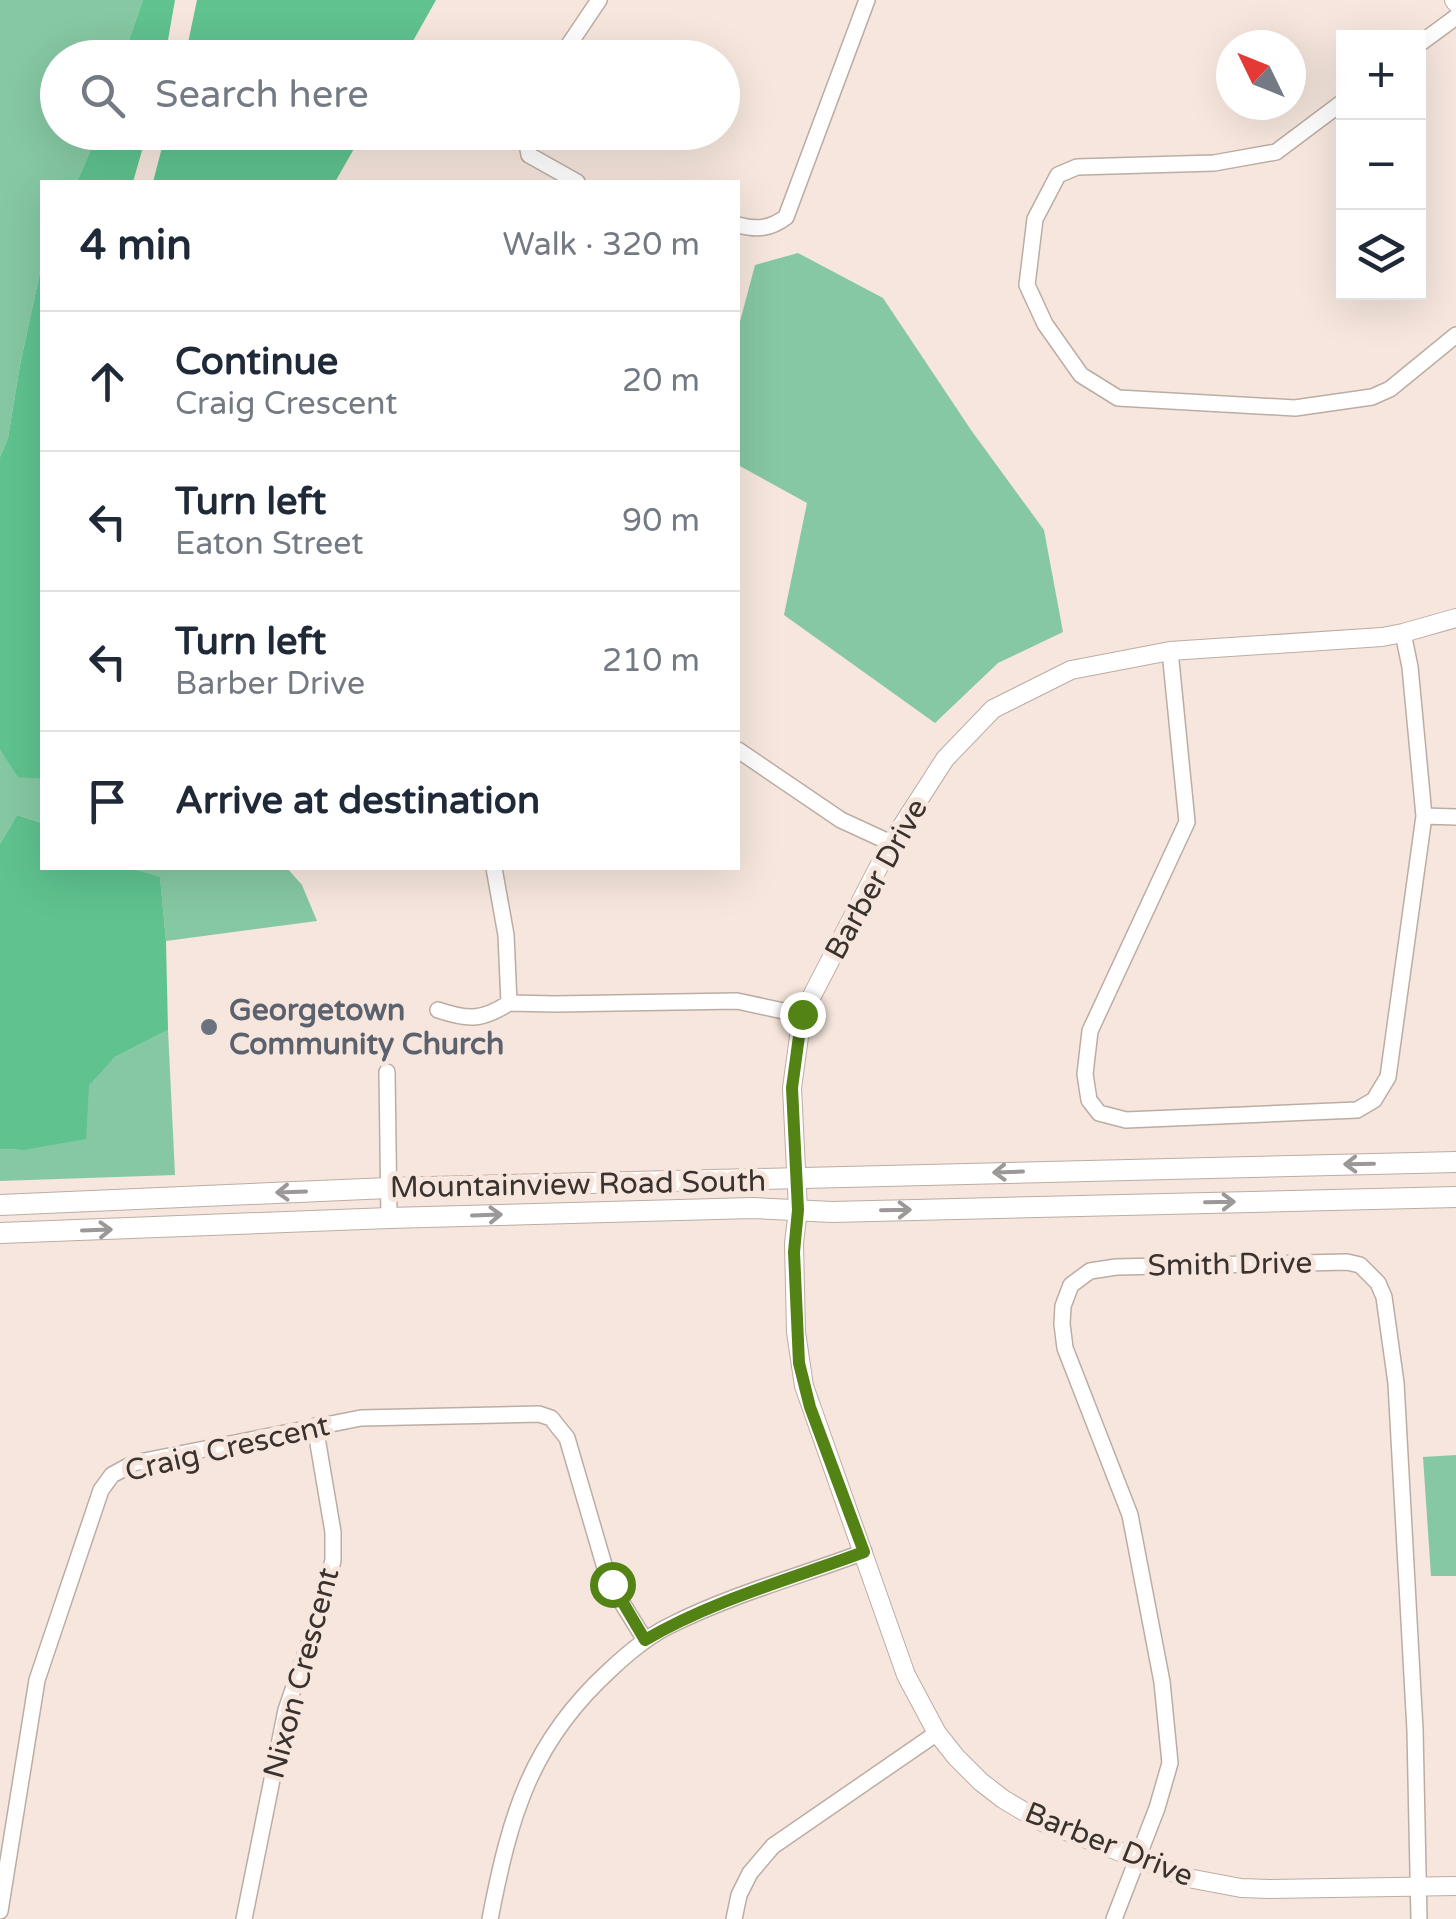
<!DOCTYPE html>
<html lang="en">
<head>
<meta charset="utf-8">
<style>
  :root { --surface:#fff; --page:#f2f2f3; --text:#1f2937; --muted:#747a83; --line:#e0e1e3 }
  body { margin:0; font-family:"Varela Round",sans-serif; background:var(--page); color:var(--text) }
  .controls { position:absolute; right:30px; top:30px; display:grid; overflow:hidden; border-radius:0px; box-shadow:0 10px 40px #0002 }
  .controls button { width:90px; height:90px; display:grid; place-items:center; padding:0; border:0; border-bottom:2px solid var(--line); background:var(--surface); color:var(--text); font:50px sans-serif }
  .compass { position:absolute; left:1216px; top:30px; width:90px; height:90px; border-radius:50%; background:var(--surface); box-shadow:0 10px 40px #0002; rotate:313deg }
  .stop { position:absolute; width:30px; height:30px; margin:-22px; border:8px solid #538314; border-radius:50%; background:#fff }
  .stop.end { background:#538314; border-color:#fff; box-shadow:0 2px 10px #0008 }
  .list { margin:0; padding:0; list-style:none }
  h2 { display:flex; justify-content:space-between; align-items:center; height:130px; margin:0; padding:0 40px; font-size:42px }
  h2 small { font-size:32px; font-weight:400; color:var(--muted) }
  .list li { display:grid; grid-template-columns:65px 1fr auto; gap:30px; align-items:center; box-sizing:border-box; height:140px; padding:0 40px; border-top:2px solid var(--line) }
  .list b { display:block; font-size:38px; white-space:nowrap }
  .list p { margin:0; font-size:32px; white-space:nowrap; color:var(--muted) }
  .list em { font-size:32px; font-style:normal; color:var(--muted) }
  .icon { flex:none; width:55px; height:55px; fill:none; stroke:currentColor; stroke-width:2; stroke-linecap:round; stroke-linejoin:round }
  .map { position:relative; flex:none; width:1456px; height:1919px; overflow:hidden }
  .search { position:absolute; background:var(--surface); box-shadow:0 10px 40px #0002; left:40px; top:40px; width:700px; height:110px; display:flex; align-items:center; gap:25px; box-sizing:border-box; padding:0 35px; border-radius:55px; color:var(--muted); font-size:38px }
  .panel { position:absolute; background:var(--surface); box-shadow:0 10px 40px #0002; left:40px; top:180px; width:700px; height:690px; border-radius:0px }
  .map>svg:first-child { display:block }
  .green { fill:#86c8a3 }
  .forest { fill:#5fc28f }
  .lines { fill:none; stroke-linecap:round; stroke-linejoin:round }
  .minor-casing { stroke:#bcada4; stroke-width:18 }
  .tertiary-casing { stroke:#bcada4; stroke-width:20 }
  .secondary-casing { stroke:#bcada4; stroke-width:22 }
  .minor { stroke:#fff; stroke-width:15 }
  .tertiary { stroke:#fff; stroke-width:18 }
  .secondary { stroke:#fff; stroke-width:20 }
  .oneway { stroke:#9c9897 }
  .route { stroke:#538314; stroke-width:12 }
  .worship-dot { fill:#6b7280; stroke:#f6e6dd; stroke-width:4 }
  .labels { text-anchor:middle; stroke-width:10; stroke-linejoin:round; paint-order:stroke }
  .street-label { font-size:30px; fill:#39322f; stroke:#f6e6dd }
  .worship-label { font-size:30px; font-weight:bold; fill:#5b616d; stroke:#f6e6dd; text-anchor:start }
</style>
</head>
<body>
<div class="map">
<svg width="1456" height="1919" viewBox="0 0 1456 1919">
  <rect width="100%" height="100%" fill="#f6e6dd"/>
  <path class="green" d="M0,0H143L123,57L58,58V132L98,133L77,182H42V263L20,365L8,438L0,457Z
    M798,253L883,298L971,430L1044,530L1063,632L998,663L935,723L784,615L807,503L738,465V329L755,265Z
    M0,750L18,776L42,779V823L17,815L0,844Z
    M129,868H287L302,885L317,921L166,941L160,878Z
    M168,1030L175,1175L0,1181V1149L23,1150L115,1057Z
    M1456,1455V1576H1431L1423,1457Z"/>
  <path class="forest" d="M143,0H175L165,57H123Z
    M197,0H436L404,57H185Z
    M166,132H363V133L335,182H153Z
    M98,133H147L133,182H77Z
    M42,263V779L18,777L0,750V457L8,438L20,365Z
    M17,815L42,823V868H129L160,877L166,941L168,1030L115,1057L89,1085L86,1139L23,1150L0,1149V844Z"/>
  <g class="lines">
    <g class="minor-casing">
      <path id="minor" d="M1418,45L1456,17
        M560,58L599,0
        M1344,101L1276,152L1214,163L1077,167L1058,175L1035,219L1027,285L1045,324L1081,375L1118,398L1295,408L1372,397L1390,389L1456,335
        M525,132L529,155L577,182
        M738,225C757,230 770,229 786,217L867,0
        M1170,651L1187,822L1090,1031L1085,1074L1089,1100L1099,1113L1126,1120L1357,1110L1374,1100L1388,1077L1424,816L1410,667L1403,633
        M738,750L841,820L891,843
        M1424,816L1456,817
        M494,868L506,935L509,1003
        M509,1003L555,1004L737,1001L802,1015
        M438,1010C468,1020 481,1021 509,1003
        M387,1072L389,1218
        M0,1911L37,1680L101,1490L112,1475L134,1463L361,1418L539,1414L551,1418L567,1438L605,1568L619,1598L645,1640
        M244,1919L286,1710L323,1603L333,1560V1532L315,1426
        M490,1919C510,1816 530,1743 610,1670C629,1652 648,1636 671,1625C733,1594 800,1576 864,1552
        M734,1919L739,1895L750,1873L773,1846L937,1733
        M1114,1919L1157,1808L1170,1763L1162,1682L1130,1515L1065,1348L1062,1324L1063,1306L1071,1285L1090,1271L1116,1267L1347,1262L1360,1265L1378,1283L1384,1297L1396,1383L1415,1730L1419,1919"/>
    </g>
    <g class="tertiary-casing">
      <path id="tertiary" d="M1454,0L1456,3
        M1456,618L1403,633L1382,637L1170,651L1071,670L993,709L945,759L891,843L802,1015L792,1088L798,1210L794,1243L796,1332L804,1386L906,1675L937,1733L956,1757L981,1782L1003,1799L1040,1821L1188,1878L1241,1888L1269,1889L1456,1886"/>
    </g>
    <g class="secondary-casing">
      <path id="secondary" d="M0,1205L388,1188L1456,1162
        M0,1233L389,1218L752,1208L832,1212L1456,1197"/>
    </g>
    <use href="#minor" class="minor"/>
    <use href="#tertiary" class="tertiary"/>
    <use href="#secondary" class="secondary"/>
  </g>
  <defs><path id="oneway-shaft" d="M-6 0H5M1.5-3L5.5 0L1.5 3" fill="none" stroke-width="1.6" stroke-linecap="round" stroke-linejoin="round" transform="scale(2.5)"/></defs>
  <g class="oneway">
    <use href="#oneway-shaft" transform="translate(1359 1164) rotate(179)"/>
    <use href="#oneway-shaft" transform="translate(1008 1172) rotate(178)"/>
    <use href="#oneway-shaft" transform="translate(291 1192) rotate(178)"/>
    <use href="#oneway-shaft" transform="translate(1220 1202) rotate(-1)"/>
    <use href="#oneway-shaft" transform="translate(896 1210) rotate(-1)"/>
    <use href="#oneway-shaft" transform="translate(487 1215) rotate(-2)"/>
    <use href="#oneway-shaft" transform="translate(97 1230) rotate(-2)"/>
  </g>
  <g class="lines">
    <path class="route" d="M612,1584L645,1640C713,1600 791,1579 864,1552L810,1407L799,1363L794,1252L798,1210L792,1088L802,1014"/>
  </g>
  <circle class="worship-dot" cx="209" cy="1027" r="10"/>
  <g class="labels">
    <g class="street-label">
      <text transform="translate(876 879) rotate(-61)" y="10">Barber Drive</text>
      <text transform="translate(578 1184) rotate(-1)" y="10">Mountainview Road South</text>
      <text transform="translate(1230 1264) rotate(-1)" y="10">Smith Drive</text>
      <text transform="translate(227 1448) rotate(-13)" y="10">Craig Crescent</text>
      <text transform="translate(301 1673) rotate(-75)" y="10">Nixon Crescent</text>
      <text transform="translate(1109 1844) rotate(22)" y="10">Barber Drive</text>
    </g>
    <g class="worship-label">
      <text x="229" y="1020">Georgetown<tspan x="229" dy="34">Community Church</tspan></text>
    </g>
  </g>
</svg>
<div class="controls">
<button>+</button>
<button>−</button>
<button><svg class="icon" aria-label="layers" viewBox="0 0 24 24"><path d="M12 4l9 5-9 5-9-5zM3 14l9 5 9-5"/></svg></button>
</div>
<svg class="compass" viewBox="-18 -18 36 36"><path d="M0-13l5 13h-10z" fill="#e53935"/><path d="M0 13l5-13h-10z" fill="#747a83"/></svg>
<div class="stop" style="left:612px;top:1584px"></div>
<div class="stop end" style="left:802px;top:1014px"></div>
<div class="search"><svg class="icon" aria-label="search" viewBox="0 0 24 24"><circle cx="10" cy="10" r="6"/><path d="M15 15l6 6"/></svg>Search here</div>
<section class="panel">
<h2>4 min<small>Walk · 320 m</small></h2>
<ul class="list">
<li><svg class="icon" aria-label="ahead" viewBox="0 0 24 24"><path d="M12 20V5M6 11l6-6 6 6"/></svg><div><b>Continue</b><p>Craig Crescent</p></div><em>20 m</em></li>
<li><svg class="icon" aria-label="left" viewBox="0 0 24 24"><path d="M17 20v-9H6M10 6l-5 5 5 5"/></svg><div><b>Turn left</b><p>Eaton Street</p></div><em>90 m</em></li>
<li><svg class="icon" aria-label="left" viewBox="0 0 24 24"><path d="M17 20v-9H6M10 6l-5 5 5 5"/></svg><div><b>Turn left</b><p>Barber Drive</p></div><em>210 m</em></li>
<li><svg class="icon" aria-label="arrive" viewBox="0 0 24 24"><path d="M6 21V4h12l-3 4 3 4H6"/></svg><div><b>Arrive at destination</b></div></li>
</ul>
</section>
</div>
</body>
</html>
